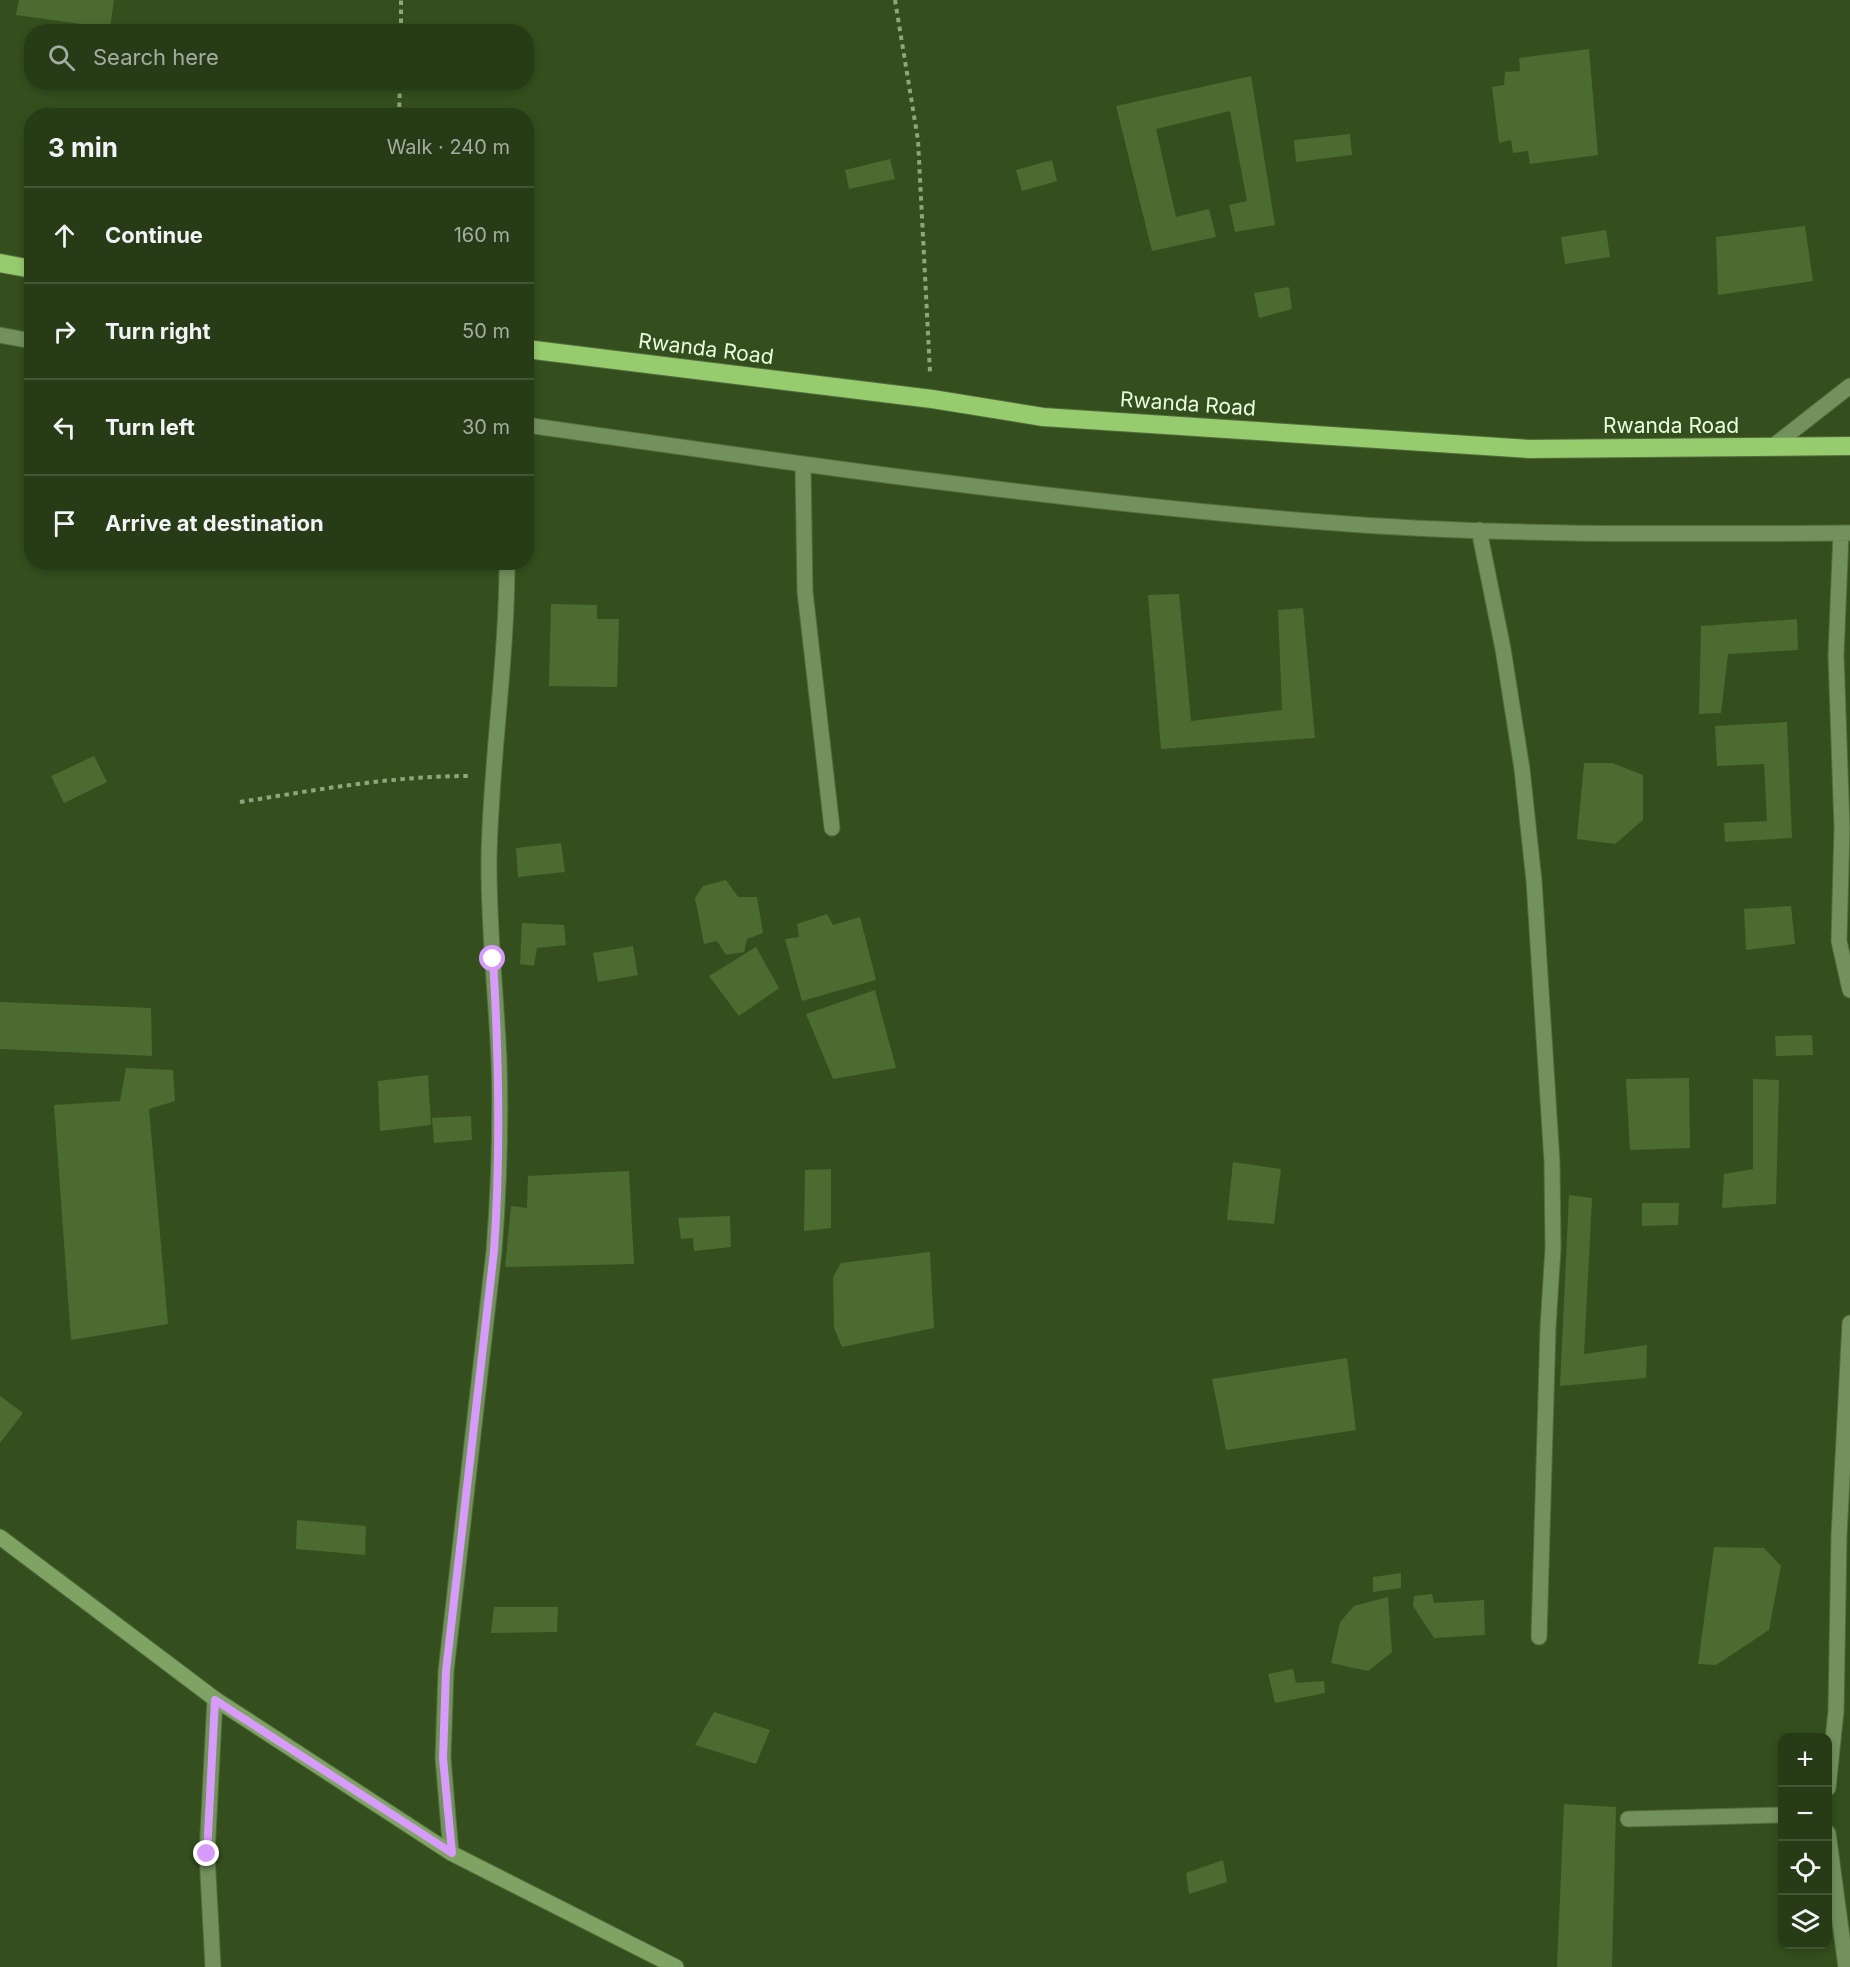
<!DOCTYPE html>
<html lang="en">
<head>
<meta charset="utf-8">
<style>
  :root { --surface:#273b16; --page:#334623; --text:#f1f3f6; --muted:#a4ada1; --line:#435535 }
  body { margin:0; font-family:Inter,sans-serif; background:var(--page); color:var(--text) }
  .controls { position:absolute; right:18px; bottom:18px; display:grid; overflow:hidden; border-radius:12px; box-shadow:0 3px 9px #0003 }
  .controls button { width:54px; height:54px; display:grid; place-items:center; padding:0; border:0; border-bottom:2px solid var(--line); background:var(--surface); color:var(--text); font:30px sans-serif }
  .stop { position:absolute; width:18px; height:18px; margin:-14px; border:4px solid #d79bf9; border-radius:50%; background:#fff }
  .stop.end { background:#d79bf9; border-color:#fff; box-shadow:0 2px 6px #0008 }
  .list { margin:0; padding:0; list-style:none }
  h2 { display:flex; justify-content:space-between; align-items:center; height:78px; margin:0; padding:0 24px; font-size:26px }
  h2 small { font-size:20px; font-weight:400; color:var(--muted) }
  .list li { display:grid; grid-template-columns:39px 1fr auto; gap:18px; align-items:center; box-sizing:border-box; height:96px; padding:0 24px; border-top:2px solid var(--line) }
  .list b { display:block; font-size:22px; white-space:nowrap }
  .list em { font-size:20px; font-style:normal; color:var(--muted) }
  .icon { flex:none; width:33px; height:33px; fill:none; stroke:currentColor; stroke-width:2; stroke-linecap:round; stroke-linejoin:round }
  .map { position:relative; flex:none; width:1850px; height:1967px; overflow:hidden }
  .search { position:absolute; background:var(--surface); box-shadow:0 3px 9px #0003; left:24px; top:24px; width:510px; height:66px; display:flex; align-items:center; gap:15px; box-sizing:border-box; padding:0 21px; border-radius:24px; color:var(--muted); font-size:22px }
  .panel { position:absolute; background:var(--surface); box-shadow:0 3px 9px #0003; left:24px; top:108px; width:510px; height:462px; border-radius:24px }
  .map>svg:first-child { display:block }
  .building { fill:#4b6b31 }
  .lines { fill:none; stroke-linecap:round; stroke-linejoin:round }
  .street-casing { stroke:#546c3e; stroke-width:17 }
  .secondary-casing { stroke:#546c3e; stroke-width:17 }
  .highway-casing { stroke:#546c3e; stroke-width:20 }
  .path { stroke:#8fa57d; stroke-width:4; stroke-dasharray:4.5 4.5; stroke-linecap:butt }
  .street { stroke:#73915d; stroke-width:15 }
  .secondary { stroke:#7ea362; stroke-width:15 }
  .highway { stroke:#97cc6e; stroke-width:18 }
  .route { stroke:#d79bf9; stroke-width:8 }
  .labels { text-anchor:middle; stroke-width:4.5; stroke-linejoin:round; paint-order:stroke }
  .street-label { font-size:21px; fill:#eafbde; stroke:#344f1d }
</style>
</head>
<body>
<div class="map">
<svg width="1850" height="1967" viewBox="0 0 1850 1967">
  <rect width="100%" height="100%" fill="#344f1d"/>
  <path class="building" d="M19,0H114L110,28L16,15Z
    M1589,49L1598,155L1530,164L1528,151L1513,153L1511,140L1499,143L1492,87L1504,85L1505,72L1520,71L1519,58Z
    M1251,76L1275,225L1235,232L1229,205L1247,201L1230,111L1156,129L1176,217L1209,209L1216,237L1152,251L1116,106Z
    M1350,134L1352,155L1296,162L1294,140Z
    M890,159L895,179L849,189L845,170Z
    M1052,160L1057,181L1022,191L1016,170Z
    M1805,226L1813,281L1718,295L1716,237Z
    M1606,230L1610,257L1565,264L1561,237Z
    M1289,287L1292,309L1259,318L1254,293Z
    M1179,594L1191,721L1282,710L1278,610L1303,608L1315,738L1161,749L1148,595Z
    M551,604L597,605V619H619L617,687L549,686Z
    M1797,619L1798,650L1728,654L1721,713L1699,714L1701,626Z
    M1787,722L1792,838L1725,842L1724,823L1767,821L1764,764L1717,766L1715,726Z
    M94,756L107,782L64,803L51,776Z
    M1584,763H1612L1643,775V820L1615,844L1577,839Z
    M561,843L565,872L518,877L516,848Z
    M726,880L738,897H757L763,933L747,939L744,952L726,955L717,941L704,944L695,898L703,886Z
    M1791,906L1795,944L1746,950L1744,909Z
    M827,914L833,925L860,917L876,980L802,1001L785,939L799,937L797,924Z
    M522,923L564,925L566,945L537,948L534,966L520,964Z
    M633,946L638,975L598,982L593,953Z
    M756,947L779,988L739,1016L709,976Z
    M875,990L896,1068L833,1079L806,1014Z
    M0,1002L151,1008L152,1056L0,1049Z
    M1812,1035L1813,1055L1776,1056L1775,1036Z
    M126,1068L173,1070L175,1101L149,1109L168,1324L71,1340L54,1105L120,1101Z
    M428,1075L431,1125L380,1131L378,1081Z
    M1689,1078L1690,1148L1630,1150L1626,1079Z
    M1753,1079L1779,1080L1776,1204L1722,1208L1724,1174L1753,1169Z
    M471,1116L472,1140L434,1143L432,1118Z
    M1233,1162L1281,1169L1274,1224L1227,1220Z
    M831,1169V1228L804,1231L805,1170Z
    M629,1171L634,1264L505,1267L511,1206L527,1208L528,1176Z
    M1569,1195L1592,1198L1584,1354L1647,1345L1646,1378L1560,1386Z
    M1642,1203H1679L1678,1225L1642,1226Z
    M730,1216L731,1247L694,1251L693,1238L681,1239L678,1218Z
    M930,1252L934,1328L842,1347L834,1328L833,1277L841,1263Z
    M1347,1358L1356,1430L1226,1450L1212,1379Z
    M0,1396L23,1413L0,1443Z
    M297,1520L366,1526L365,1555L296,1549Z
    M1714,1547L1764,1548L1781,1566L1769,1630L1716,1665L1698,1664Z
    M1401,1573V1588L1373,1592V1577Z
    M1432,1594L1434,1603L1484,1600L1485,1635L1434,1638L1413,1606L1414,1596Z
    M1388,1597L1392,1652L1368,1671L1331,1663L1340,1622L1354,1606Z
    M494,1607H558L557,1632L491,1633Z
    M1293,1669L1296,1683L1324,1681L1325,1693L1275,1703L1268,1674Z
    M714,1712L770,1730L756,1764L695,1745Z
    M1564,1804L1616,1807L1612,1967H1557Z
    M1223,1860L1227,1882L1189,1894L1186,1873Z"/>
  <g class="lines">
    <g class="street-casing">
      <path id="street" d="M0,335L32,341
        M526,425C791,463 1055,501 1322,522C1497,536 1674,534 1850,533
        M1772,447L1850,386
        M803,466L805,592L832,828
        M1479,530L1503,649L1522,769L1534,881L1552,1162L1553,1248L1548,1327L1539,1637
        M1841,533L1836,655L1842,828L1839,941L1850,990
        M1828,1788L1836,1711L1839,1536L1850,1323
        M1628,1819L1782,1815
        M1828,1833L1846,1967
        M451,1853L443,1758L446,1671L494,1251C499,1187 501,1124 499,1060C496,993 488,924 489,857C491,758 507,661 507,562
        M213,1967L207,1854L215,1699"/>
    </g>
    <g class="secondary-casing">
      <path id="secondary" d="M0,1537L215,1699L451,1853L676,1967"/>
    </g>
    <g class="highway-casing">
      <path id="highway" d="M0,263L32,269
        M526,349L932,399L1043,417L1529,449L1850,446"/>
    </g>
    <path class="path" d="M895,0L918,140L930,372
      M401,32V0
      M399,116L400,82
      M240,802C316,790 392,776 468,776"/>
    <use href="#street" class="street"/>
    <use href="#secondary" class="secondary"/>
    <use href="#highway" class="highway"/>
  </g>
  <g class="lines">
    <path class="route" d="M207,1854L215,1700L452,1853L443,1758L446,1671L494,1251C501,1153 499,1057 493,959"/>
  </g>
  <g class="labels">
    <g class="street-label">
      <text transform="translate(706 349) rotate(7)" y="7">Rwanda Road</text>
      <text transform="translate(1188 404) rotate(4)" y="7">Rwanda Road</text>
      <text x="1671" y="433">Rwanda Road</text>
    </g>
  </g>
</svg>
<div class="controls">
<button>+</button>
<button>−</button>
<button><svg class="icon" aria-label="locate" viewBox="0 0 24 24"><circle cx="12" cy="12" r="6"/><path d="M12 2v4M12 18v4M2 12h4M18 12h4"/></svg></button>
<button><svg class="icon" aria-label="layers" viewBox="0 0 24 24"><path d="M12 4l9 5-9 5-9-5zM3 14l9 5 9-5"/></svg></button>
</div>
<div class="stop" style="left:493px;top:959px"></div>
<div class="stop end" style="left:207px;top:1854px"></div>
<div class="search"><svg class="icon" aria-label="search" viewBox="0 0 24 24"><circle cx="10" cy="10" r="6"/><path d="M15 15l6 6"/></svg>Search here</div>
<section class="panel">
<h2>3 min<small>Walk · 240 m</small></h2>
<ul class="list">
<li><svg class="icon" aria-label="ahead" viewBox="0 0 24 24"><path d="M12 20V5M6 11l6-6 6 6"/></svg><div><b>Continue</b></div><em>160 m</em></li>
<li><svg class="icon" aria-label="right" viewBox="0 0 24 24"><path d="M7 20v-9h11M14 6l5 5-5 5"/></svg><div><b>Turn right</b></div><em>50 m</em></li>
<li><svg class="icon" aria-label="left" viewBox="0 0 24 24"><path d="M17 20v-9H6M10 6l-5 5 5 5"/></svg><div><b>Turn left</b></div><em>30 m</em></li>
<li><svg class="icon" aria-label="arrive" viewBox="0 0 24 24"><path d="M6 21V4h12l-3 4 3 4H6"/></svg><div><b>Arrive at destination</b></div></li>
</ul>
</section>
</div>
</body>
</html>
